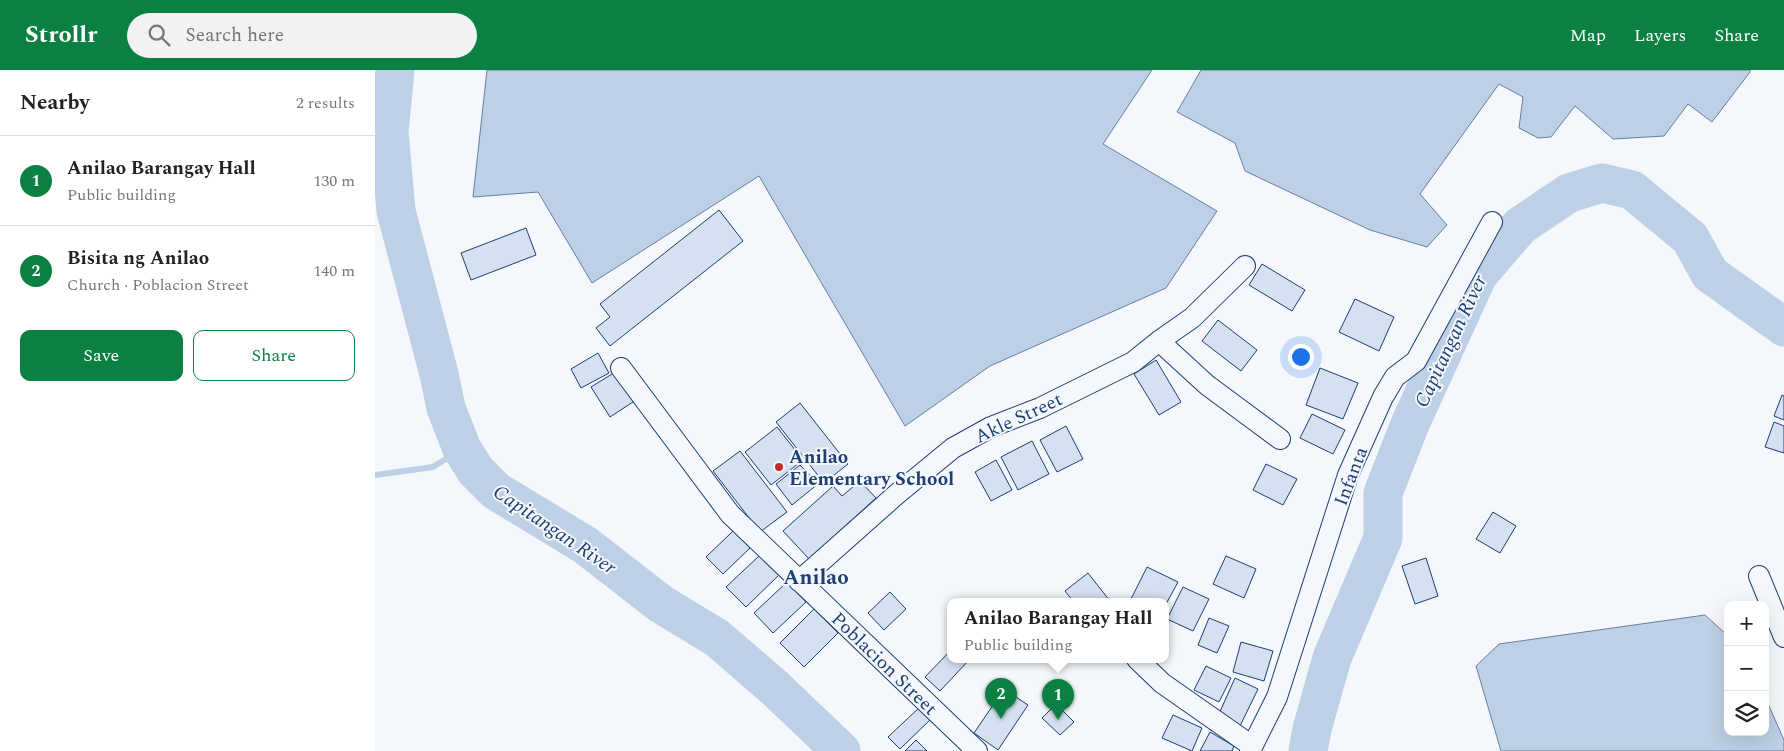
<!DOCTYPE html>
<html lang="en">
<head>
<meta charset="utf-8">
<style>
  :root { --surface:#fff; --page:#f2f2f2; --text:#222; --muted:#767676; --line:#e0e0e0; --accent:#0b8043 }
  body { margin:0; font-family:Spectral,serif; background:var(--page); color:var(--text) }
  .controls { position:absolute; right:15px; bottom:15px; display:grid; overflow:hidden; border-radius:10px; box-shadow:0 5px 20px #0002 }
  .controls button { width:45px; height:45px; display:grid; place-items:center; padding:0; border:0; border-bottom:1px solid var(--line); background:var(--surface); color:var(--text); font:25px sans-serif }
  .you { position:absolute; left:925px; top:286px; width:18px; height:18px; margin:-12px; border:4px solid #fff; border-radius:50%; background:#1a73e8; box-shadow:0 0 0 8px #1a73e833 }
  .badge { display:grid; place-items:center; width:32px; height:32px; border-radius:50%; background:var(--accent); color:#fff; font-size:16px; font-weight:700 }
  .pin { position:absolute; translate:-50% -41px; filter:drop-shadow(0 1px 2px #0008) }
  .pin::after { content:''; position:absolute; top:26px; width:18px; height:15px; background:inherit; clip-path:polygon(0 0,100% 0,50% 100%) }
  .popup { position:absolute; left:572px; top:528px; width:222px; height:65px; box-sizing:border-box; display:grid; place-content:center; border-radius:10px; background:var(--surface); filter:drop-shadow(0 1px 4px #0005); font-size:16px; white-space:nowrap; color:var(--muted) }
  .popup b { font-size:19px; color:var(--text) }
  .popup::after { content:''; position:absolute; left:50%; top:100%; margin-left:-10px; border:10px solid transparent; border-top-color:var(--surface) }
  .list { margin:0; padding:0; list-style:none }
  h2 { display:flex; justify-content:space-between; align-items:center; height:65px; margin:0; padding:0 20px; font-size:21px }
  h2 small { font-size:16px; font-weight:400; color:var(--muted) }
  .list li { display:grid; grid-template-columns:32px 1fr auto; gap:15px; align-items:center; box-sizing:border-box; height:90px; padding:0 20px; border-top:1px solid var(--line) }
  .list b { display:block; font-size:19px; white-space:nowrap }
  .list p { margin:0; font-size:16px; white-space:nowrap; color:var(--muted) }
  .list em { font-size:16px; font-style:normal; color:var(--muted) }
  .actions { display:flex; gap:10px; padding:15px 20px }
  .actions a { flex:1; padding:11px 0; border:1px solid var(--accent); border-radius:10px; text-align:center; font-size:18px; color:var(--accent) }
  .actions .main { background:var(--accent); color:#fff }
  .icon { flex:none; width:28px; height:28px; fill:none; stroke:currentColor; stroke-width:2; stroke-linecap:round; stroke-linejoin:round }
  .map { position:relative; flex:none; width:1409px; height:681px; overflow:hidden }
  header { display:flex; align-items:center; gap:30px; box-sizing:border-box; height:70px; padding:0 25px; background:var(--accent); color:#fff }
  header strong { font-size:24px }
  nav { display:flex; gap:28px; margin-inline-start:auto; font-size:18px }
  .search { width:350px; height:45px; background:var(--page); display:flex; align-items:center; gap:12px; box-sizing:border-box; padding:0 18px; border-radius:28px; color:var(--muted); font-size:19px }
  main { display:flex }
  aside { flex:1; background:var(--surface) }
  .map>svg:first-child { display:block }
  .water { fill:#bed0e5; stroke:#687fa3 }
  .lines { fill:none; stroke-linecap:round; stroke-linejoin:round }
  .stream { stroke:#bed0e5; stroke-width:6 }
  .river { stroke:#bed0e5; stroke-width:39 }
  .building { fill:#d5e0f0; stroke:#1d3f73 }
  .street-casing { stroke:#1d3f73; stroke-width:22 }
  .street { stroke:#f4f7fb; stroke-width:20 }
  .poi-dot { fill:#c62828; stroke:#f4f7fb; stroke-width:2 }
  .labels { text-anchor:middle; stroke-width:4; stroke-linejoin:round; paint-order:stroke }
  .street-label { font-size:19px; fill:#1d3f73; stroke:#f4f7fb }
  .poi-label { font-size:19px; font-weight:bold; fill:#1d3f73; stroke:#f4f7fb; text-anchor:start }
  .water-label { font-size:20px; font-style:italic; fill:#1d3f73; stroke:#f4f7fb }
  .quarter-label { font-size:21px; font-weight:bold; fill:#1d3f73; stroke:#f4f7fb }
</style>
</head>
<body>
<header>
<strong>Strollr</strong>
<div class="search"><svg class="icon" aria-label="search" viewBox="0 0 24 24"><circle cx="10" cy="10" r="6"/><path d="M15 15l6 6"/></svg>Search here</div>
<nav><a>Map</a><a>Layers</a><a>Share</a></nav>
</header>
<main>
<aside>
<h2>Nearby<small>2 results</small></h2>
<ul class="list">
<li><span class="badge">1</span><div><b>Anilao Barangay Hall</b><p>Public building</p></div><em>130 m</em></li>
<li><span class="badge">2</span><div><b>Bisita ng Anilao</b><p>Church · Poblacion Street</p></div><em>140 m</em></li>
</ul>
<div class="actions"><a class="main">Save</a><a>Share</a></div>
</aside>
<div class="map">
<svg width="1409" height="681" viewBox="0 0 1409 681">
  <rect width="100%" height="100%" fill="#f4f7fb"/>
  <path class="water" d="M112,0H777L728,74L842,141L791,218L615,296L530,356L384,106L217,213L163,122L98,127Z
    M826,0H1375V2L1337,52L1313,34L1289,66L1238,69L1200,36L1176,67L1163,68L1144,58L1148,27L1124,14L1045,124L1072,155L1052,177L995,160L870,101L860,73L802,42Z
    M1330,545L1353,566V662H1390V627L1409,670V681H1126L1101,596L1124,574Z"/>
  <g class="lines">
    <path class="stream" d="M0,405L58,397L87,379"/>
    <path class="river" d="M20,0L14,62L21,141L64,304L71,338L87,379L101,401L121,421L210,475L286,534L342,568L400,618L466,681
      M933,681L937,659L957,588L1008,468V423L1035,354L1103,205L1145,156L1194,123L1227,113L1257,120L1315,168L1335,204L1409,257"/>
  </g>
  <path class="building" d="M344,140L368,171L235,276L221,258L235,247L225,234Z
    M151,158L161,185L96,210L86,183Z
    M887,194L930,220L917,241L874,215Z
    M980,229L1019,247L1004,281L964,262Z
    M843,250L882,280L866,301L827,271Z
    M223,283L234,303L206,318L196,299Z
    M781,290L806,332L784,345L759,304Z
    M945,298L983,313L968,349L931,335Z
    M242,301L261,330L235,347L216,317Z
    M1407,325L1409,326V350L1399,346Z
    M425,333L473,394L449,413L401,352Z
    M937,344L970,360L958,384L925,368Z
    M1399,352L1409,356V383L1390,377Z
    M691,356L708,389L682,402L665,370Z
    M402,357L428,390L396,415L370,382Z
    M657,371L674,404L643,420L626,387Z
    M365,381L412,442L385,462L338,401Z
    M621,390L637,420L616,431L600,402Z
    M891,394L922,409L908,435L878,420Z
    M425,395L443,414L417,435L401,414Z
    M485,411L501,428L434,489L408,461L458,416L467,426Z
    M1118,442L1141,456L1125,483L1101,469Z
    M358,461L375,478L348,504L331,487Z
    M385,485L404,505L371,537L351,517Z
    M851,486L881,499L869,528L838,514Z
    M1051,488L1063,526L1040,534L1027,496Z
    M772,497L803,512L790,536V531H755Z
    M713,503L735,531H698L690,521Z
    M412,512L431,532L398,563L379,543Z
    M808,517L834,529L818,561L792,549Z
    M515,522L531,539L509,560L493,543Z
    M439,539L463,563L429,597L405,573Z
    M834,548L854,556L842,583L823,575Z
    M866,572L898,581L889,611L858,602Z
    M576,580V589L594,590L565,621L550,607Z
    M831,596L856,608L844,632L819,620Z
    M860,608L883,619L865,656L843,646Z
    M629,619L653,635L623,680L599,663Z
    M681,634L699,652L685,665L667,648Z
    M546,636L557,648L525,679L513,667Z
    M798,645L827,658L817,681L787,668Z
    M835,662L859,676L857,681H825Z
    M541,670L552,681H530Z"/>
  <g class="lines">
    <g class="street-casing">
      <path id="street" d="M784,271L832,315L905,369
        M246,298L355,444L602,681
        M1384,506L1409,567
        M424,511L522,424L578,378L616,357L665,338L758,292L784,271L817,248L870,196
        M762,589L787,613L877,676
        M875,681L902,627L973,405L1008,327L1020,307L1041,291L1117,152"/>
    </g>
    <use href="#street" class="street"/>
  </g>
  <circle class="poi-dot" cx="404" cy="397" r="5"/>
  <g class="labels">
    <g class="street-label">
      <text transform="translate(643 347) rotate(-25)" y="7">Akle Street</text>
      <text transform="translate(975 406) rotate(-69)" y="7">Infanta</text>
      <text transform="translate(510 593) rotate(44)" y="7">Poblacion Street</text>
    </g>
    <g class="poi-label">
      <text x="414" y="393">Anilao<tspan x="414" dy="22">Elementary School</tspan></text>
    </g>
    <g class="water-label">
      <text transform="translate(1075 271) rotate(-65)" y="7">Capitangan River</text>
      <text transform="translate(180 459) rotate(34)" y="7">Capitangan River</text>
    </g>
    <g class="quarter-label">
      <text x="441" y="514">Anilao</text>
    </g>
  </g>
</svg>
<div class="controls">
<button>+</button>
<button>−</button>
<button><svg class="icon" aria-label="layers" viewBox="0 0 24 24"><path d="M12 4l9 5-9 5-9-5zM3 14l9 5 9-5"/></svg></button>
</div>
<div class="you"></div>
<div class="pin badge" style="left:683px;top:650px">1</div>
<div class="popup"><b>Anilao Barangay Hall</b>Public building</div>
<div class="pin badge" style="left:626px;top:649px">2</div>
</div>
</main>
</body>
</html>
